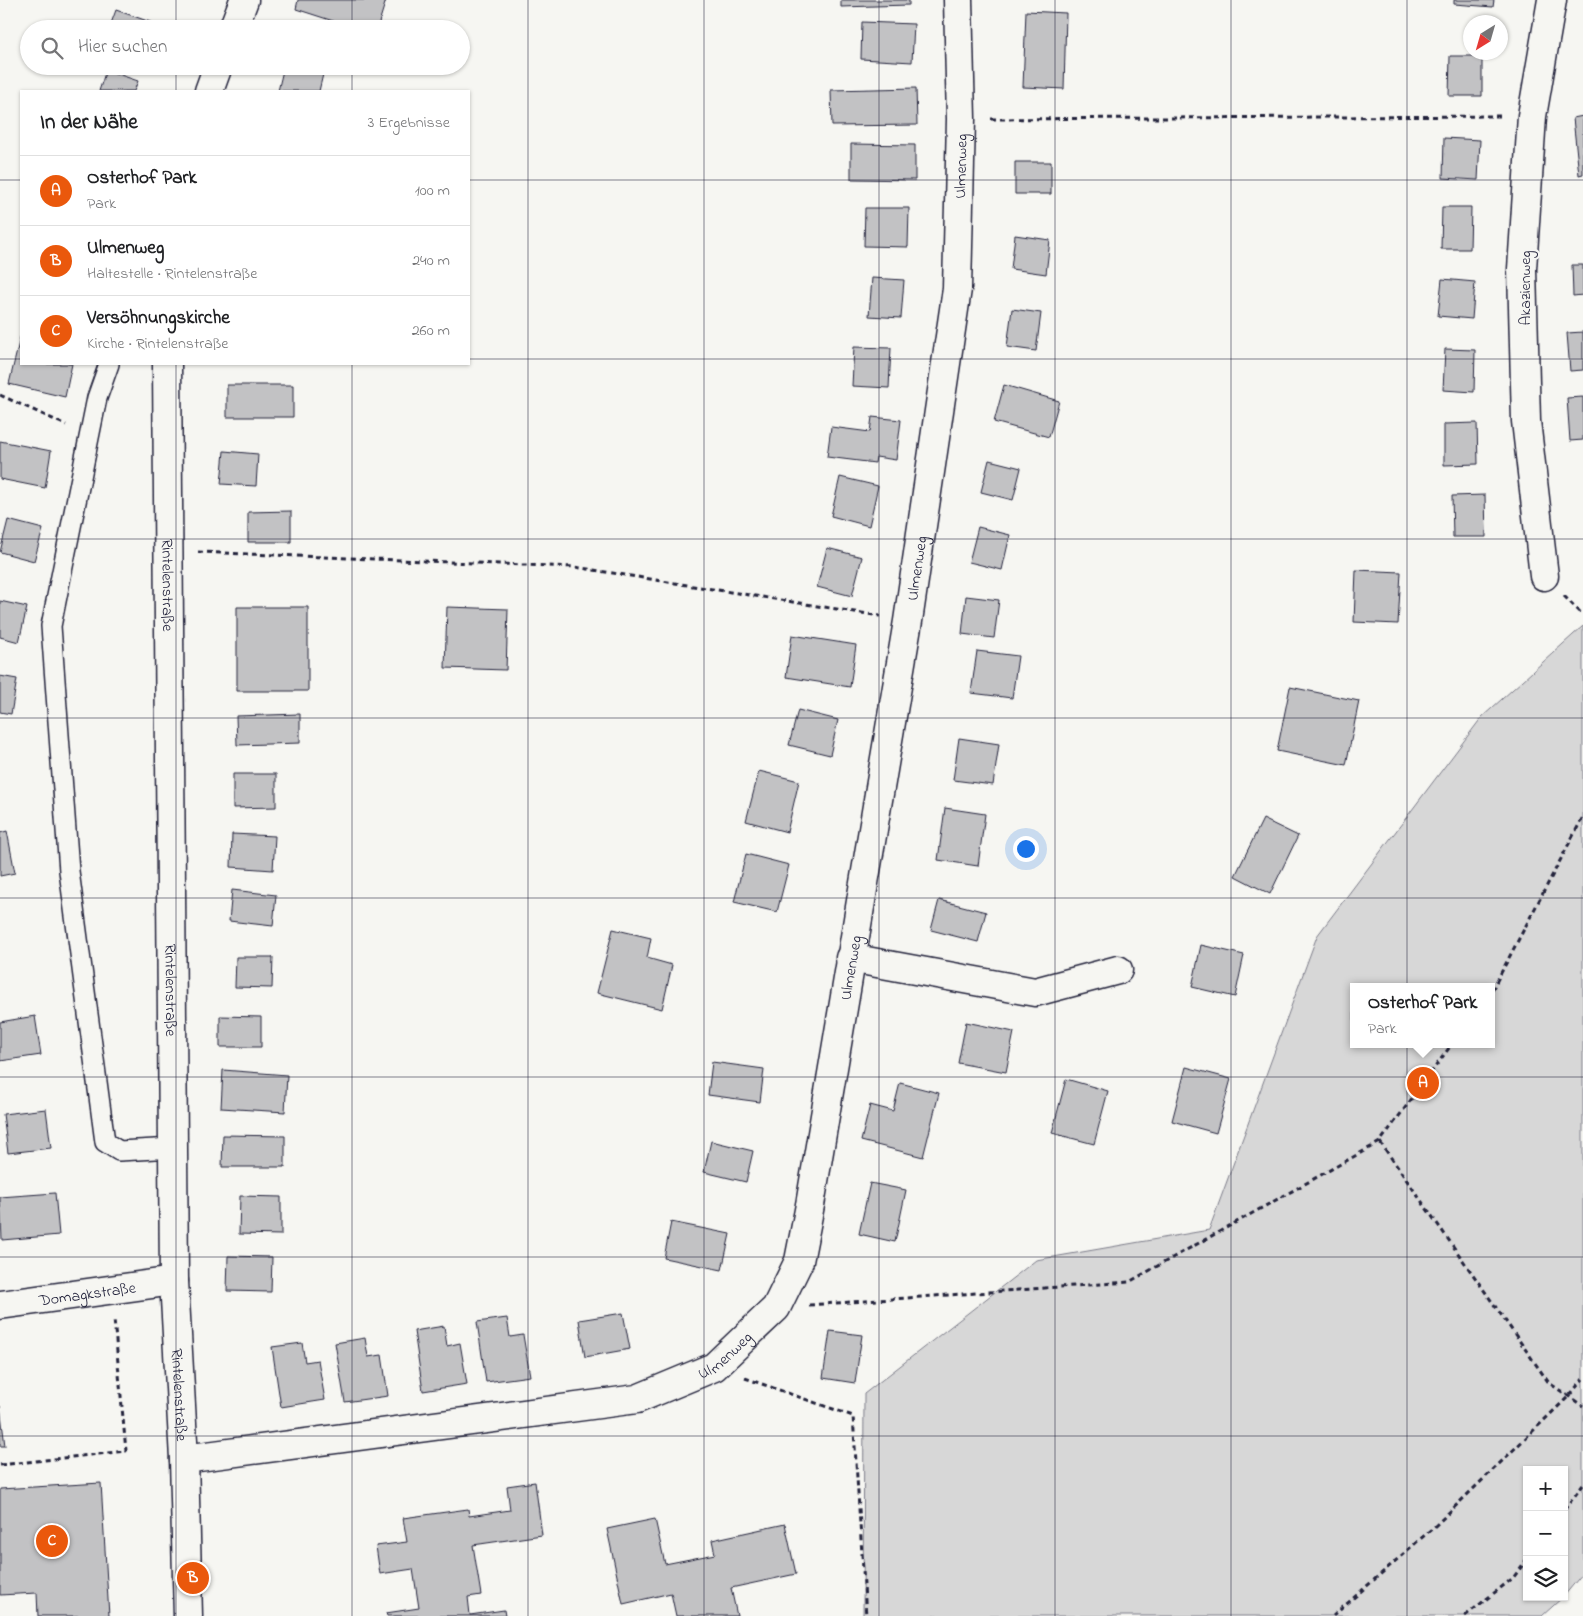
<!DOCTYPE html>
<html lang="de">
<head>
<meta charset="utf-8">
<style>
  :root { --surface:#fff; --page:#f6f6f6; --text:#202124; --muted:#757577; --line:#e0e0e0; --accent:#ea580c }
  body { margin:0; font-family:"Indie Flower",sans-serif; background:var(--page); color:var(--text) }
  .controls { position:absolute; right:15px; bottom:15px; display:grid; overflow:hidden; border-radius:0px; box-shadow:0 1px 4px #0004 }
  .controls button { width:45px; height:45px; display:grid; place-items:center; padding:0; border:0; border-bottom:1px solid var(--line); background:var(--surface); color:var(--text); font:25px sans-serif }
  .compass { position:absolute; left:1463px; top:15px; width:45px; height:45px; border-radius:50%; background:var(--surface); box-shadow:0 1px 4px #0004; rotate:217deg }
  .you { position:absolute; left:1025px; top:848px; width:18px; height:18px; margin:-12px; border:4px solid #fff; border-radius:50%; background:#1a73e8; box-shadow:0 0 0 8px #1a73e833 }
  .badge { display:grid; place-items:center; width:32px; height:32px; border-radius:50%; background:var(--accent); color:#fff; font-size:16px; font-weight:700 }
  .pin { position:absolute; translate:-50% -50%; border:2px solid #fff; box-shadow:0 1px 5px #0006 }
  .popup { position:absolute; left:1350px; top:983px; width:145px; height:65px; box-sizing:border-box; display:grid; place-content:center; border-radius:0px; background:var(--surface); filter:drop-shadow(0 1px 4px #0005); font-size:16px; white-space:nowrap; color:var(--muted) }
  .popup b { font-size:19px; color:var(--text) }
  .popup::after { content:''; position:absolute; left:50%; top:100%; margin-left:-10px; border:10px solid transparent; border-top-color:var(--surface) }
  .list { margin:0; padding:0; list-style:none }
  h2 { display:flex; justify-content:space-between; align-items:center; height:65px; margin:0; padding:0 20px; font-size:21px }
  h2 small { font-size:16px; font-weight:400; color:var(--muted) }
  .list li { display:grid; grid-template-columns:32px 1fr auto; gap:15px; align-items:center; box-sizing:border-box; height:70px; padding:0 20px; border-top:1px solid var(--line) }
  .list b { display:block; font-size:19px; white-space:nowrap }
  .list p { margin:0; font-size:16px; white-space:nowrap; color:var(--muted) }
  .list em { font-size:16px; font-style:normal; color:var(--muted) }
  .icon { flex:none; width:28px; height:28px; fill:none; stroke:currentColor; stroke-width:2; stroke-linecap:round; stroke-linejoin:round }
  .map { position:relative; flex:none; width:1583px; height:1616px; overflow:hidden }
  .search { position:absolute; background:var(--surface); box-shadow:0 1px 4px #0004; left:20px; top:20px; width:450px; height:55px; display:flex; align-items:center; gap:12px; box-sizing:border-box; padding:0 18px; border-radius:28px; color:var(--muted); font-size:19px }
  .panel { position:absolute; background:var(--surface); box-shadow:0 1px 4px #0004; left:20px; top:90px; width:450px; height:275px; border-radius:0px }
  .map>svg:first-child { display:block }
  .green { fill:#d7d7d7; stroke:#7c7c89; fill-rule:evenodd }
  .building { fill:#c2c2c4; stroke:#22223b }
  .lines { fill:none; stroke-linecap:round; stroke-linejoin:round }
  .service-casing { stroke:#22223b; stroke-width:22 }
  .minor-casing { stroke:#22223b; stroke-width:31 }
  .path { stroke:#22223b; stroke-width:3; stroke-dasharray:5 4; stroke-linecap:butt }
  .service { stroke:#f6f6f2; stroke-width:19 }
  .minor { stroke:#f6f6f2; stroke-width:28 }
  .grid { fill:none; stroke:#22223b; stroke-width:1; stroke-opacity:0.55 }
  .labels { text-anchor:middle; stroke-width:4.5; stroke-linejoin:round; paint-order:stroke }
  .street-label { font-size:16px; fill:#22223b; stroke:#f6f6f2 }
</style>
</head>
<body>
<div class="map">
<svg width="1583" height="1616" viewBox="0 0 1583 1616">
  <rect width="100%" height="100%" fill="#f6f6f2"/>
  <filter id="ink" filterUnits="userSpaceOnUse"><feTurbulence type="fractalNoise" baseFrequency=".02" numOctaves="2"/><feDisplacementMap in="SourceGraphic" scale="10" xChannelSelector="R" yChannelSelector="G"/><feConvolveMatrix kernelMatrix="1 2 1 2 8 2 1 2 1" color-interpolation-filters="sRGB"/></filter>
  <g filter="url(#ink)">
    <path class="green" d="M1583,626V1573L1564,1596V1470H1527V1597H1563L1542,1616H863L864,1394L1036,1260L1209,1230L1317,936L1482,717ZM1354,987H1492V1044H1354Z"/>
    <path class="building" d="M298,0H386L377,29H358L296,9Z
      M841,0H909V5L841,7Z
      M1454,0H1494L1493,7L1454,4Z
      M116,10L156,24L154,29H109Z
      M1026,11L1066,13L1064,89L1023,87Z
      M862,22L914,24L912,62L861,59Z
      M1450,56H1482V96H1449Z
      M284,66H309L324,70L319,91H278Z
      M106,70L138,81L134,91H99Z
      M916,88L917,125L832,126L831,90Z
      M1583,116V174L1579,175L1573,118Z
      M1444,138L1480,140L1478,180L1443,178Z
      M851,144L915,145V180L851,179Z
      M1015,162H1051V194H1015Z
      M1442,207H1471L1470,249H1441Z
      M865,208H909L908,247L864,246Z
      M1015,235L1050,240L1046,274L1011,269Z
      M1572,265H1583V295L1573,296Z
      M872,278L904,280L901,318L869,316Z
      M1442,279L1475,282L1472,319L1438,316Z
      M1012,309L1041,313L1036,351L1007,347Z
      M1583,332V370L1570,371L1567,333Z
      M21,334V364H72L65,397L9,384Z
      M854,347L891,348L889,388L852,386Z
      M1445,349L1475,350L1474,392L1443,390Z
      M227,385H293V417H227Z
      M1004,385L1059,401L1049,437L994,422Z
      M1583,397V440L1570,441L1567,398Z
      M872,417L901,420L896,460L876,457L875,463L827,457L831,427L870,432Z
      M1477,423L1478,464L1444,465V424Z
      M0,441L51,451L45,488L0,479Z
      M224,451L258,454L256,486L221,484Z
      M989,460L1021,468L1013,500L981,492Z
      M840,477L878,486L869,526L831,516Z
      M1485,495L1486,537H1453L1452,496Z
      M291,511V542H248V512Z
      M8,520L43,529L34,561L0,552Z
      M978,527L1010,535L1002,570L969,562Z
      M827,548L862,557L852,596L817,587Z
      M1356,570L1401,572L1398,624L1354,622Z
      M966,596L999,600L994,638L962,634Z
      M0,601L27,607L19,642L0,637Z
      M237,607H308V691H237Z
      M447,607L508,609L506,670L445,668Z
      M792,635L856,645L850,687L786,677Z
      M977,651L1018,656L1012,698L971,693Z
      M0,676L17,679L11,714L0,712Z
      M1290,687L1359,701L1346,765L1277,751Z
      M798,710L838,720L830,755L789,745Z
      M300,714V743L237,745L236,716Z
      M959,738L999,744L993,785L953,780Z
      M759,771L799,781L787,832L746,821Z
      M233,774H276V807L233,808Z
      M945,808L985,814L978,866L938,860Z
      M1263,819L1298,836L1270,894L1235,876Z
      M7,831L15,873L0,876V833Z
      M232,834L275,836L273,870L231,867Z
      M746,854L789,865L777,912L734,902Z
      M232,890L276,895L273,926L229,921Z
      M939,900L986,912L978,942L931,930Z
      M613,929L651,938L647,958L672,965L662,1009L597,993Z
      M1201,945L1244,955L1235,997L1192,987Z
      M236,957H273L272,988L235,987Z
      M35,1016L41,1055L0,1061V1022Z
      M220,1016L261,1017V1047H220Z
      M966,1022L1014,1032L1006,1072L958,1063Z
      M712,1062L764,1069L760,1102L708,1095Z
      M1186,1067L1231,1079L1216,1133L1172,1121Z
      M223,1070L287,1075L285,1112L221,1108Z
      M1066,1079L1108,1091L1094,1144L1052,1133Z
      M900,1083L939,1093L923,1157L861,1141L870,1105L893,1111Z
      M46,1109L51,1148L8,1153L3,1114Z
      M223,1135L285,1136V1167H222Z
      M711,1141L753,1151L746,1182L704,1172Z
      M870,1183L906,1190L895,1242L859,1234Z
      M55,1193L59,1235L2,1240L0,1197Z
      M240,1196L281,1197V1235L239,1234Z
      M671,1222L730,1234L722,1270L664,1258Z
      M228,1256L272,1257L271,1292L227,1291Z
      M623,1313L630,1349L585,1357L579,1320Z
      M507,1318L510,1337L523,1335L530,1376L486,1382L477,1322Z
      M444,1326L447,1346L460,1343L467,1384L423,1391L414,1331Z
      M830,1331L862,1335L855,1383L823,1378Z
      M365,1338L368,1357L382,1355L388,1396L345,1402L335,1343Z
      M302,1343L305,1362L318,1360L325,1400L281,1407L272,1347Z
      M0,1406L5,1446H0Z
      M535,1482L542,1535L473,1545L481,1595L468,1597L470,1615L504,1610L505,1616H387L386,1613L419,1608L413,1569L380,1574L376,1546L407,1542L403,1518L468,1509L469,1516L510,1510L507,1486Z
      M101,1483L109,1616H38L37,1593L0,1595V1489Z
      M655,1519L665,1564L715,1554L712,1540L785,1524L796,1574L731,1588L737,1616H676L671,1593L623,1604L607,1529Z"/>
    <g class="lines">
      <g class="service-casing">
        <path id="service" d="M109,364L97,398L51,626L69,871L105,1142L119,1151L174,1148"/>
      </g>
      <g class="minor-casing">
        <g id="minor">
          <path d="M233,29L244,0"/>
          <path d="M209,91L218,66"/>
          <path id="s1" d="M167,364L174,1281L184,1459L188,1616"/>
          <path d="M1544,576L1526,421L1522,269L1532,116L1552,0"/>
          <path d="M850,958L1035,992L1118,970"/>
          <path id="s2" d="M0,1305L174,1281"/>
          <path id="s3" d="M184,1459L637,1399L714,1367L776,1308L799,1261L810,1205L908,621L957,289L961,119L958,0"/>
        </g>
      </g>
      <path class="path" d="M991,119L1502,116
        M0,395L66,425
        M198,552L575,567L880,616
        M1564,596L1583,615
        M1492,990L1583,817
        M1380,1142L1549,1383L1583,1406
        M809,1305L1129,1282L1380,1142L1452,1044
        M745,1378L853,1416L866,1616
        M0,1465L126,1451L114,1319
        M1564,1510L1583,1485
        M1333,1616L1435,1526L1569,1396L1583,1379
        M1465,1616L1513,1578L1527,1559"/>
      <use href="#service" class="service"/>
      <use href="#minor" class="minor"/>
    </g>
  </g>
  <path class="grid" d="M176,0V29M352,0V29M528,0V1616M704,0V1616M879,0V1616M1055,0V1616M1231,0V1616M1407,0V1616M176,66V91M352,66V91M0,180H21M469,180H1583M0,359H21M469,359H1583M176,364V1616M352,364V1616M0,539H1583M0,718H1583M0,898H1583M0,1077H1583M0,1257H1583M0,1436H1583"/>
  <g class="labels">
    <g class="street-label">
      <text dy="6" stroke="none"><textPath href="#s3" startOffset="1786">Ulmenweg</textPath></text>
      <text transform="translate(1524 288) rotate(-90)" y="6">Akazienweg</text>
      <text dy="6" stroke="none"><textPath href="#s3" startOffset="1381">Ulmenweg</textPath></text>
      <text dy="6" stroke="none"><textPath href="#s1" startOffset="221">Rintelenstraße</textPath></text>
      <text dy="6" stroke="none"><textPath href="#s3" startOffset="976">Ulmenweg</textPath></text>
      <text dy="6" stroke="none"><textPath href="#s1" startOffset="626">Rintelenstraße</textPath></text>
      <text dy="6" stroke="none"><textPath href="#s2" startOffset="88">Domagkstraße</textPath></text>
      <text dy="6" stroke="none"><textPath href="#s3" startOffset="556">Ulmenweg</textPath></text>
      <text dy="6" stroke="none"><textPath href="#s1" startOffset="1031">Rintelenstraße</textPath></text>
    </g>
  </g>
</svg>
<div class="controls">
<button>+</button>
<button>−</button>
<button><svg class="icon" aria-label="layers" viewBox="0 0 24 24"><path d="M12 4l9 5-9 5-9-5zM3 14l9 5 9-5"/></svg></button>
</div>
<svg class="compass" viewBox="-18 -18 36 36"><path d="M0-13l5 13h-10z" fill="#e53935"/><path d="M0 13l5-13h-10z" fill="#757577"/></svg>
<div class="you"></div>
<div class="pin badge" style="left:1423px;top:1083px">A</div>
<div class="popup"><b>Osterhof Park</b>Park</div>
<div class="pin badge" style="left:193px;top:1578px">B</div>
<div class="pin badge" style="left:52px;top:1541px">C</div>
<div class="search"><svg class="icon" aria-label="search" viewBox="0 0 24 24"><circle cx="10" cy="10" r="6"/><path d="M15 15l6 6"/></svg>Hier suchen</div>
<section class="panel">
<h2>In der Nähe<small>3 Ergebnisse</small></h2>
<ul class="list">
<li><span class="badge">A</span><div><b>Osterhof Park</b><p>Park</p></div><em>100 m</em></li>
<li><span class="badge">B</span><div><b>Ulmenweg</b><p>Haltestelle · Rintelenstraße</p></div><em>240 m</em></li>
<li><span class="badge">C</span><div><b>Versöhnungskirche</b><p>Kirche · Rintelenstraße</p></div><em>260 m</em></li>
</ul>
</section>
</div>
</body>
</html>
